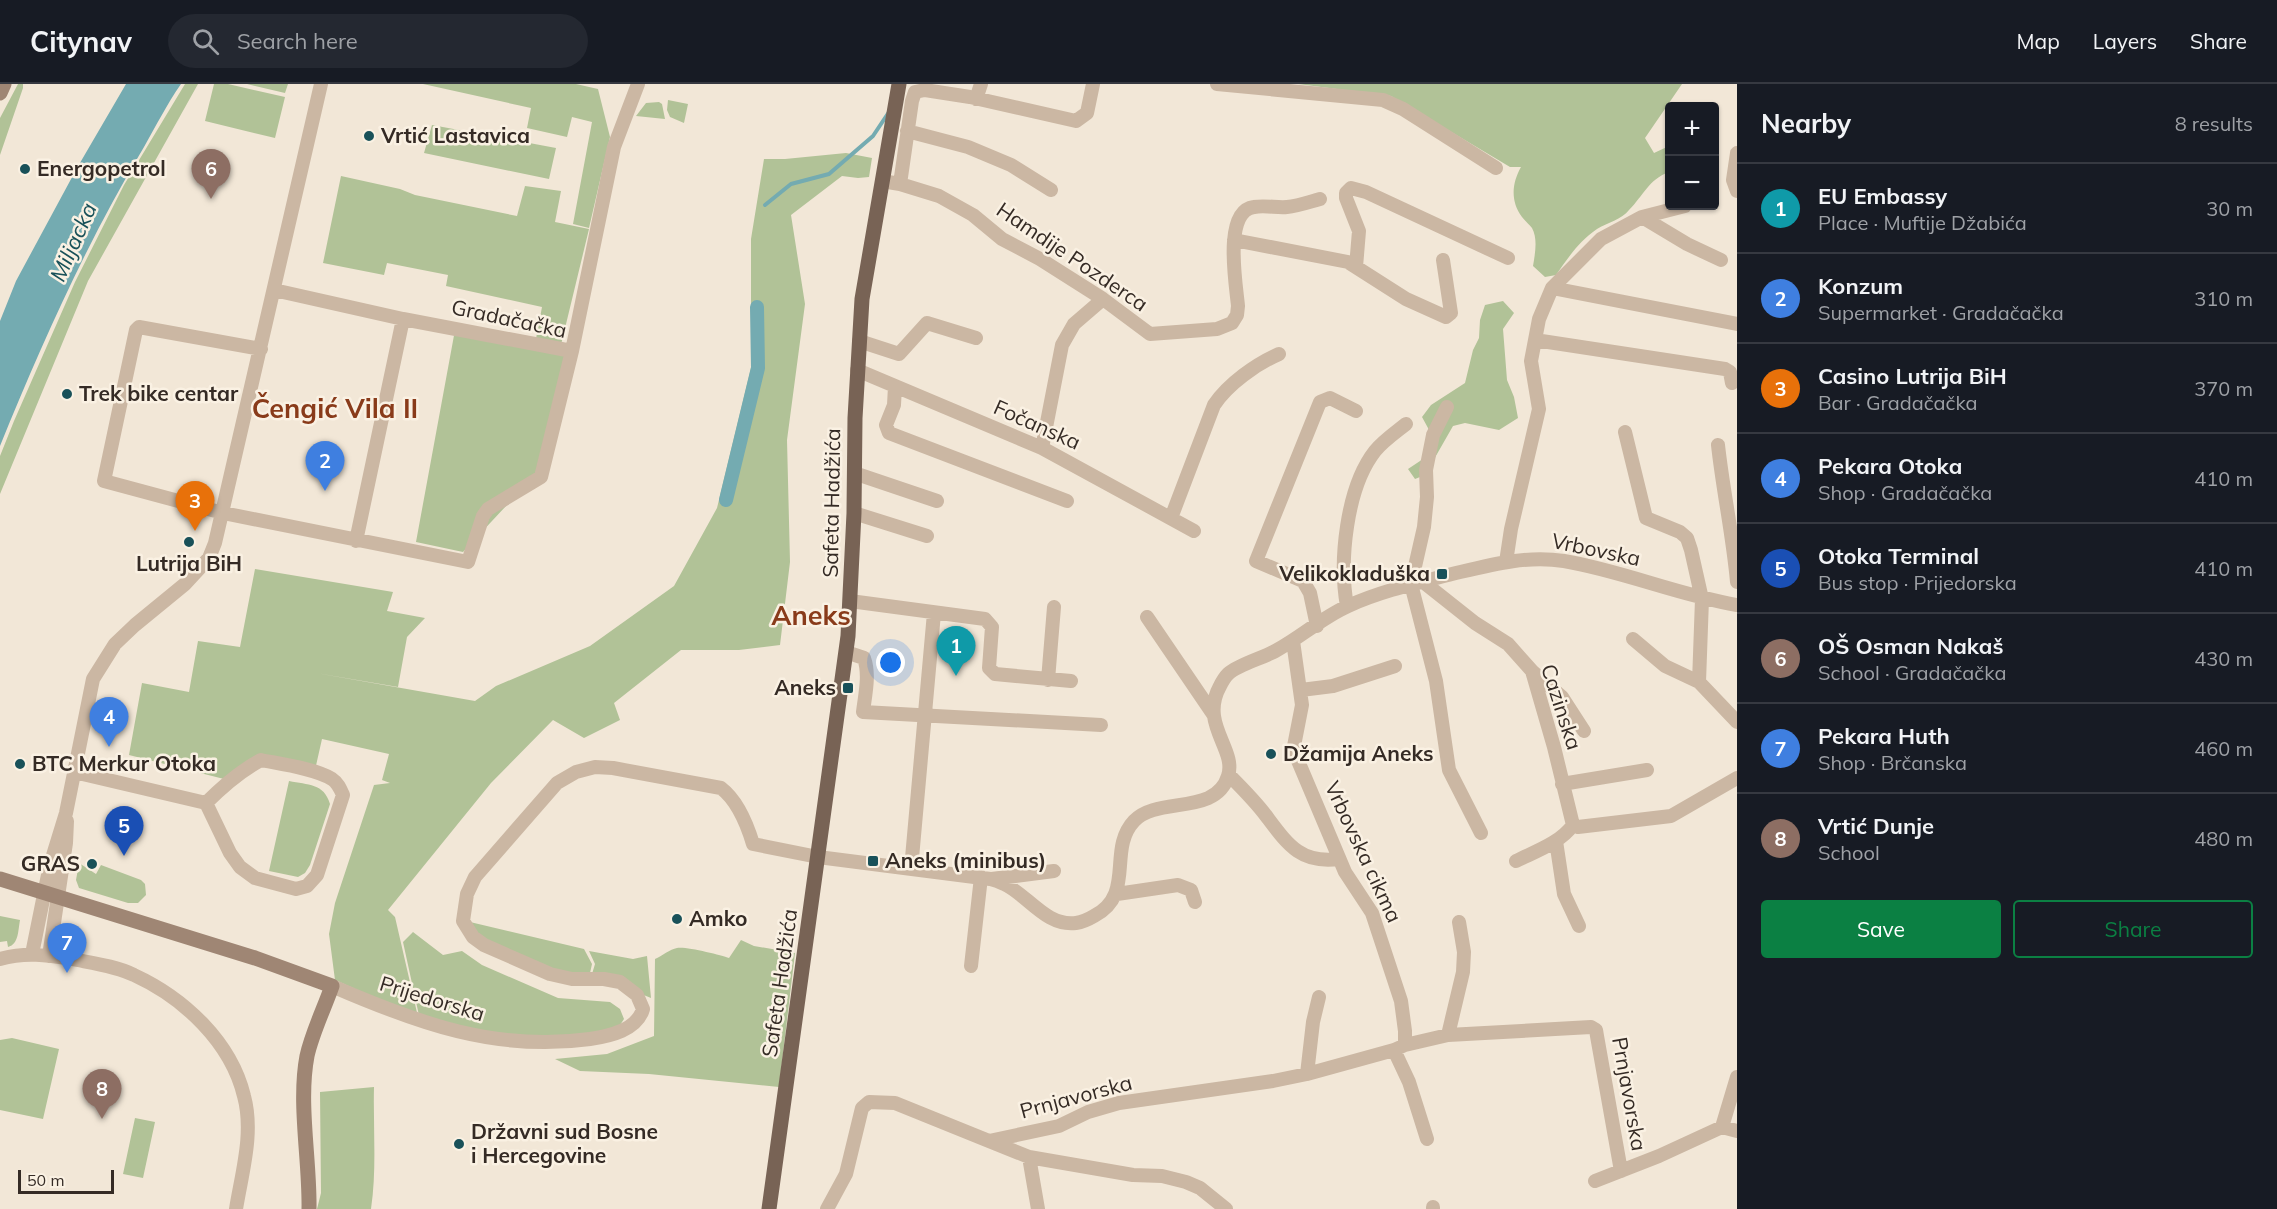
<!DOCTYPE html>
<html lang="en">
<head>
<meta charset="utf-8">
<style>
  :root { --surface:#171b24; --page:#242831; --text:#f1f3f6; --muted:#9ea1a6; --line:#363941; --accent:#0b8043 }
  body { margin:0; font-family:Mulish,sans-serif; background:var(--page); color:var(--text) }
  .controls { position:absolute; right:18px; top:18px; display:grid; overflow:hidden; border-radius:6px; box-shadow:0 2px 4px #0004 }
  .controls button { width:54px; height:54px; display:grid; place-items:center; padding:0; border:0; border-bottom:2px solid var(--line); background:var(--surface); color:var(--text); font:30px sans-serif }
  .scale { position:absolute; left:18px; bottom:15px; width:96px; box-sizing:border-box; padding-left:6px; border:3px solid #352b25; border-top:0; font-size:16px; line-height:21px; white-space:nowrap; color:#352b25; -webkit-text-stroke:4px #faf1e3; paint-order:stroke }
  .you { position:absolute; left:891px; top:579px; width:21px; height:21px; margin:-15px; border:4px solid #fff; border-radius:50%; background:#1a73e8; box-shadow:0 0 0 9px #1a73e833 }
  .badge { display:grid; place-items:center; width:39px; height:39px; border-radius:50%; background:var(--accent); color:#fff; font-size:20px; font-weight:700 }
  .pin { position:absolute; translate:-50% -50px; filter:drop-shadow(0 2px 3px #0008) }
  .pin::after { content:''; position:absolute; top:32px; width:21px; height:18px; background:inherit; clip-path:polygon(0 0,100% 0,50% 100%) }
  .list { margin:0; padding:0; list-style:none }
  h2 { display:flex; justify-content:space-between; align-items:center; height:78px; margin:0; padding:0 24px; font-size:26px }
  h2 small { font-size:20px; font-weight:400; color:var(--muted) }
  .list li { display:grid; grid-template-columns:39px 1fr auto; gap:18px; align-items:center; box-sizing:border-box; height:90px; padding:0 24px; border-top:2px solid var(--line) }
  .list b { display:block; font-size:22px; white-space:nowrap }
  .list p { margin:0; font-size:20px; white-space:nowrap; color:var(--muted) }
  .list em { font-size:20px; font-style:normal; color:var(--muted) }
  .actions { display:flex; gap:12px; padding:18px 24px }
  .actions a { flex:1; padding:14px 0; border:2px solid var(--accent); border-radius:6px; text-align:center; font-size:21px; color:var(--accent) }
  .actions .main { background:var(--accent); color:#fff }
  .icon { flex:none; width:33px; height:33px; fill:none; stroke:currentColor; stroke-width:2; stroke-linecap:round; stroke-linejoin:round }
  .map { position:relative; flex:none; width:1737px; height:1125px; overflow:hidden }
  header { display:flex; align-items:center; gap:36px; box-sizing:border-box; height:84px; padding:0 30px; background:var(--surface); border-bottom:2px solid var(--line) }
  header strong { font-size:28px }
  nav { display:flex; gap:33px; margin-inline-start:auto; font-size:21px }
  .search { width:420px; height:54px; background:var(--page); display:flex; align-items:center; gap:15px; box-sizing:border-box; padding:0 21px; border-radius:33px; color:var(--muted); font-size:22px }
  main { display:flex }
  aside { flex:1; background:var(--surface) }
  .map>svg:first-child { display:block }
  .green { fill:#b1c297 }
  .water { fill:#74abb1 }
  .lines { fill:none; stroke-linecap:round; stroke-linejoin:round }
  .stream { stroke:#74abb1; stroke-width:4 }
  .canal { stroke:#74abb1; stroke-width:14 }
  .minor { stroke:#cbb7a3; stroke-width:14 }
  .secondary { stroke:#9f8674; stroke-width:15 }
  .primary { stroke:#786355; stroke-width:15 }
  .poi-dot { fill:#195159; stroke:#faf1e3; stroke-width:2 }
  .labels { text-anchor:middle; stroke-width:5; stroke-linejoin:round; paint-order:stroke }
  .poi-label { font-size:21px; font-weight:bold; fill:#352b25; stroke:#faf1e3; text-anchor:start }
  .street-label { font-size:21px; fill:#352b25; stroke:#faf1e3 }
  .water-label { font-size:22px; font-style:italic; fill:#195159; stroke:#faf1e3 }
  .district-label { font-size:27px; font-weight:bold; fill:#893b1a; stroke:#faf1e3 }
</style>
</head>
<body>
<header>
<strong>Citynav</strong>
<div class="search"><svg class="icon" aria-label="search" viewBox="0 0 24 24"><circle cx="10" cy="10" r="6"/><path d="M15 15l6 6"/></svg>Search here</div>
<nav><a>Map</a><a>Layers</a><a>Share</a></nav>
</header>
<main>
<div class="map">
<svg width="1737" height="1125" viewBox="0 0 1737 1125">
  <rect width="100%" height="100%" fill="#f2e7d7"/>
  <path class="green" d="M18,0H23V4L0,71V34Z
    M185,0H198L88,197L0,410V372L14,337L75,198L124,101Z
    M214,0H228L285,13L275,54L205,37Z
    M247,0H288L285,9Z
    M423,0H576L598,5L610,53L589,144L573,140L592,38L572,33L567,53L527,44L531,24Z
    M1298,0H1682L1645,54L1654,69L1669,62V88C1648,96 1644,111 1629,126C1622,135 1607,139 1597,145C1579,157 1568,174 1556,191L1545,193L1533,182C1535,170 1538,155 1532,144C1529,140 1525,137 1522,133C1510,117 1512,99 1521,83H1510L1391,12Z
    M668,16L688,20L684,39L670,33L667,26Z
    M659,18L662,20L665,35L636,32L646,19Z
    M432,41L556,64L549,95L424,69Z
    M846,69L872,74L869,93L858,94L842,92L791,131L805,220L787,356L790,478L780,561L739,566H681L614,619L620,636L584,654L553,636L491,699L388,826L395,833L418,933L335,896L329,850L335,819L374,701L390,699L382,696L389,670L322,655L315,686L270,673L228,696L129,671L142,599L189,608L198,557L240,563L255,485L393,508L387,527L425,534L407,553L398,603L316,589L475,617L496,602L590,562L674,502L717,424L751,284V155L764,75H785Z
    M341,92L400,105L415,111L517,132L525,102L561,107L555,138L589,145L560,265L535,260L542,223L446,202L448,191L387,179L384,191L323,179Z
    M1503,217L1514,229L1503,245L1507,296L1514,313L1518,334L1499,346L1465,339L1453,342L1425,391L1415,395L1408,385L1426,373L1433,362L1428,344L1422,333L1431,321L1465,299L1473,266L1479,254L1480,236L1485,221Z
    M455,246L569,272L535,391L463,468L416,458Z
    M289,697C308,701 324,699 330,720L310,781L305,789L298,793L269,787Z
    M79,779L96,790L101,781L141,796L145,800L146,811L138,819H128L79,804L76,796Z
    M0,832L20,836C18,846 19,860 8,863L7,857L0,858Z
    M470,838L584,865L592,880L590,889L573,891L533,879L481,854Z
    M413,848L443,871L462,867L482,881L558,914L610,918L620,925L624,935L618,944L554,960L420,936L403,858Z
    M741,856L754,862L795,869L779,1003L649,990L580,987L555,975L607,970L654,952L655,875C662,872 670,865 677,864C685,862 721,871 729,874Z
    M589,867L633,875L647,872L651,914L592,890L595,880Z
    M12,954L59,965L43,1035L0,1026V956Z
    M374,1003C373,1044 377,1085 371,1125H317L321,1109L320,1008Z
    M135,1034L155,1038L143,1094L123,1090Z"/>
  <path class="water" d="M126,0H181C167,20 156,42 144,63C87,158 42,259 0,362V237L16,197L77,84Z"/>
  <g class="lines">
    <path class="stream" d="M765,121L791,100L829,90L873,52L889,28"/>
    <path class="canal" d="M726,416L758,284L757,223"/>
    <path class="minor" d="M1217,0L1383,16L1403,25L1496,84
      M976,15L981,0
      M907,47L968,63L1011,81L1051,106
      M1737,69L1733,96L1737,107
      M882,97L900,100L939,112L973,131L1002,155L1040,175L1103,215L1150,250L1217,245L1232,239L1237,231L1238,222C1236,200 1223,127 1254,123C1265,121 1277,124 1287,123C1298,122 1309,118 1320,115
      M900,100L912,17L915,8L925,6L970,13L1076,37L1087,29L1093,0
      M1642,133L1687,160L1721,176
      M1234,156L1348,178L1406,215L1446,233L1451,229L1443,176
      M1356,183L1359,147L1346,114V109L1351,104L1366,108L1508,174
      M1552,204L1737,240
      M274,206L403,235L572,267
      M1535,256L1725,285L1730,288L1732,299
      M859,257L899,270L927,239L976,254
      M261,265L139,243L136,246L104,397L223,429L468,478L483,432L488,425L541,393L572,267L614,63L638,0
      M857,286L1042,364L1194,447
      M895,302L894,321L886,341L889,349L1067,417
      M1447,323L1433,351L1426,386L1427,413L1424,443L1411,500L1436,597L1449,686L1481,749
      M1625,348L1646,434L1680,448L1687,454L1691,466L1702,515L1699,598L1737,638
      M1718,361C1723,407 1733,452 1737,498
      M1042,364L1062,261L1074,240L1103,215
      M854,389L937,417
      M854,429L927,452
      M1171,434L1214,321C1228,300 1256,280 1279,270
      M356,457L403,235
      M1506,478L1511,445L1539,325L1531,277L1539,235L1552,204L1601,155L1642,133L1685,122
      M1422,497L1475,539L1508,560L1532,587L1554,663L1573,741
      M850,517L985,535L992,543L989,584L995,590L1071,597
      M1347,522C1339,478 1346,404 1375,367C1383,357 1396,348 1406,340
      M1147,533L1213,630
      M1317,542L1310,509L1303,497L1256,477L1320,318L1330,314L1356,327
      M1633,555L1665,582L1699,598
      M1293,557L1302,621L1294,662L1296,672L1345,788L1372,829L1401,917L1405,947V961
      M846,568L864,574C870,591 865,611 863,628L1101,641
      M1532,587L1562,613L1584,647
      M1048,596L1054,523
      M1301,606L1333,602L1395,582
      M261,676C281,680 316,685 332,695C338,699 340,704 343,711L317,791L307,802L296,805L255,794L240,783L230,769L206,719C223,702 240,687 261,676Z
      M74,688L206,719
      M1229,691C1242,704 1256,718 1267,733C1288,761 1301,780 1339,775
      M1562,700L1647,686
      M1573,741L1578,743L1671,732L1737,694
      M1556,757L1564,810L1579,842
      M1516,777C1536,767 1560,759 1573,741
      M911,785L934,529
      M992,795L1054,787
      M1117,810L1178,801L1191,806L1195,818
      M32,870L50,781L66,729L93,595L115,560L135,541L185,500L209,474L215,459L321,0
      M49,872L66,759L67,737
      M0,875C25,868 47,871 72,875C92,879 116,882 134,891C184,914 231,958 244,1012C254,1049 242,1088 236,1125
      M971,882L981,793
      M332,902C417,939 496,968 590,955C610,952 637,946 643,925L637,911L620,898L604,895H572L550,890L484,861L473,853L463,837L467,810L475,793L557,699L576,688L595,683L613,684L721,704C738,717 747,740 753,760L818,773L990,795C995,796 1000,798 1004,800C1028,811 1046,843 1076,839C1083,838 1089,835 1094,832C1136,810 1107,766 1134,737C1157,712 1216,732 1228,692C1237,665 1199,640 1220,602C1222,598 1225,593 1228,590C1239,580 1264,574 1277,566C1301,553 1323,533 1348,522C1381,507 1417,499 1452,490C1490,481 1526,471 1564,477C1623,487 1678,511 1737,521
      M1448,951L1463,888L1464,868L1459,838
      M1394,966L1409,998L1427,1055
      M1307,990L1313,938L1319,913
      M1722,1043L1737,993
      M989,1057L1029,1073L1038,1125
      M1029,1073L1133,1091L1162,1092L1186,1098L1200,1104L1226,1125
      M1595,1097L1659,1072L1722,1043L1737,1047
      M827,1125L846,1090L862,1024L869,1018L895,1019L989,1057L1059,1042L1088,1028L1119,1019L1273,997L1307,990L1394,966L1405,961L1448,951L1591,943L1596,946L1597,952L1621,1087
      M1433,1125V1123"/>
    <path class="secondary" d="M0,9L4,0
      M0,795L255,874L332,902C324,925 312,949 307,972C298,1019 310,1077 309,1125"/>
    <path class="primary" d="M769,1125L848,552L854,429L855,334L862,215L899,0"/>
  </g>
  <g class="poi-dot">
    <circle cx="369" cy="52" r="6"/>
    <circle cx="25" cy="85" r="6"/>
    <circle cx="67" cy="310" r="6"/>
    <circle cx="189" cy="458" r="6"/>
    <rect x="1436" y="484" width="12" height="12" rx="3"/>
    <rect x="842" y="598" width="12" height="12" rx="3"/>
    <circle cx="1271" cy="670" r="6"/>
    <circle cx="20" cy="680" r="6"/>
    <rect x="867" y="771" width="12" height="12" rx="3"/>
    <circle cx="92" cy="780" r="6"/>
    <circle cx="677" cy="835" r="6"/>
    <circle cx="459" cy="1060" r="6"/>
  </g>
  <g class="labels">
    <g class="poi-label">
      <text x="381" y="59">Vrtić Lastavica</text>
      <text x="37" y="92">Energopetrol</text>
      <text x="79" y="317">Trek bike centar</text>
      <text x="189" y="487" text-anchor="middle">Lutrija BiH</text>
      <text x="1430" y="497" text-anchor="end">Velikokladuška</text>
      <text x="836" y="611" text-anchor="end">Aneks</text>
      <text x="1283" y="677">Džamija Aneks</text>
      <text x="32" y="687">BTC Merkur Otoka</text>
      <text x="885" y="784">Aneks (minibus)</text>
      <text x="80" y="787" text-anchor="end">GRAS</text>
      <text x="689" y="842">Amko</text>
      <text x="471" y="1055">Državni sud Bosne<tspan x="471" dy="24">i Hercegovine</tspan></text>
    </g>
    <g class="street-label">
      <text transform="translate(1072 173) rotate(34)" y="7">Hamdije Pozderca</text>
      <text transform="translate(509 235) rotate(12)" y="7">Gradačačka</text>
      <text transform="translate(1037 341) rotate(24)" y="7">Fočanska</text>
      <text transform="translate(832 419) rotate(-89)" y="7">Safeta Hadžića</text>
      <text transform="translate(1596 466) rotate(12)" y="7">Vrbovska</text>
      <text transform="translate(1561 623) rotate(72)" y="7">Cazinska</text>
      <text transform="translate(1363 768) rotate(65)" y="7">Vrbovska cikma</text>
      <text transform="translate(780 899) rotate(-82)" y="7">Safeta Hadžića</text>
      <text transform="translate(432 915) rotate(17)" y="7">Prijedorska</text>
      <text transform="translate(1629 1010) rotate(80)" y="7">Prnjavorska</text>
      <text transform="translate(1076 1013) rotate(-15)" y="7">Prnjavorska</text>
    </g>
    <g class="water-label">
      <text transform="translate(73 158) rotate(-66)" y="8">Miljacka</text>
    </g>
    <g class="district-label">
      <text x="335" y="334">Čengić Vila II</text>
      <text x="811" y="541">Aneks</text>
    </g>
  </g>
</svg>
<div class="controls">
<button>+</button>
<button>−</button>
</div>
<div class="scale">50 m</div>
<div class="you"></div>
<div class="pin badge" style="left:956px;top:592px;background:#0f9aa8">1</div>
<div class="pin badge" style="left:325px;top:407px;background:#3f7fe0">2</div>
<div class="pin badge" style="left:195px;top:447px;background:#e8710a">3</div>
<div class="pin badge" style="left:109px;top:663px;background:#3f7fe0">4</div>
<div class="pin badge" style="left:124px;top:772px;background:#1a4fb4">5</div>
<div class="pin badge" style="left:211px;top:115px;background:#8d6e63">6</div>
<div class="pin badge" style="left:67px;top:889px;background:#3f7fe0">7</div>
<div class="pin badge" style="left:102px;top:1035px;background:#8d6e63">8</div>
</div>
<aside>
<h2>Nearby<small>8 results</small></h2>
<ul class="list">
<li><span class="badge" style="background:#0f9aa8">1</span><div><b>EU Embassy</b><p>Place · Muftije Džabića</p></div><em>30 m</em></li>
<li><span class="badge" style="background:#3f7fe0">2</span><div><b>Konzum</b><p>Supermarket · Gradačačka</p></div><em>310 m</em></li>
<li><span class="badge" style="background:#e8710a">3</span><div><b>Casino Lutrija BiH</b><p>Bar · Gradačačka</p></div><em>370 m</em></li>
<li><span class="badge" style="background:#3f7fe0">4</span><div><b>Pekara Otoka</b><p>Shop · Gradačačka</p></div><em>410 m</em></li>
<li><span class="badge" style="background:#1a4fb4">5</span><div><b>Otoka Terminal</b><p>Bus stop · Prijedorska</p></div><em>410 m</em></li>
<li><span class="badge" style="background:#8d6e63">6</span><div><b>OŠ Osman Nakaš</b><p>School · Gradačačka</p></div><em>430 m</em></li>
<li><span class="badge" style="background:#3f7fe0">7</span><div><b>Pekara Huth</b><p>Shop · Brčanska</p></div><em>460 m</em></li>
<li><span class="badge" style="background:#8d6e63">8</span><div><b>Vrtić Dunje</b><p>School</p></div><em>480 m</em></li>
</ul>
<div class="actions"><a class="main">Save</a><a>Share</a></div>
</aside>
</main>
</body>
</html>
